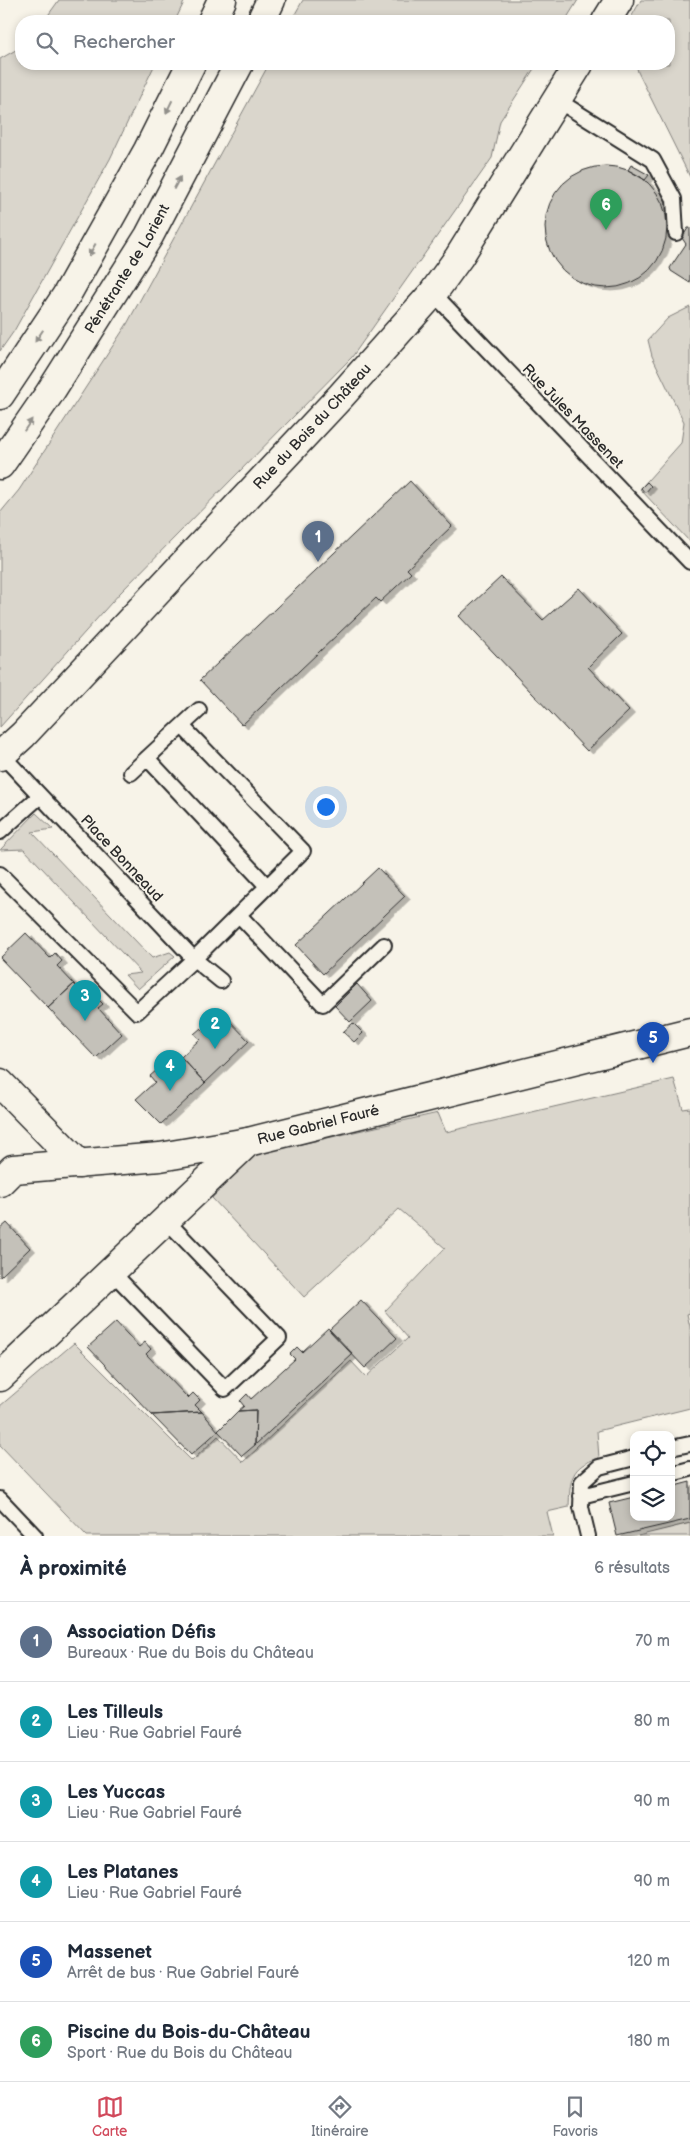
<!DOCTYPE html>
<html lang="fr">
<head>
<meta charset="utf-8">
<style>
  :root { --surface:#fff; --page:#f6f6f7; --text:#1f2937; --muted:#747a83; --line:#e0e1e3; --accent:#d1495b }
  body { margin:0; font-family:"Balsamiq Sans",sans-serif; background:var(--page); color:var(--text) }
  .controls { position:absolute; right:15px; bottom:15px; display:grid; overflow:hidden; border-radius:10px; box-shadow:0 2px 8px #0003 }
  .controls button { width:45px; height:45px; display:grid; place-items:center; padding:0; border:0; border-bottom:1px solid var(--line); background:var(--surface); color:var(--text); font:25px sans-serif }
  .you { position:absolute; left:325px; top:806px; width:18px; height:18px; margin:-12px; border:4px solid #fff; border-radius:50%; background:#1a73e8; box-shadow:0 0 0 8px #1a73e833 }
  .badge { display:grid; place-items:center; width:32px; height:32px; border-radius:50%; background:var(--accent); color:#fff; font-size:16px; font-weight:700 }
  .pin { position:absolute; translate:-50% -41px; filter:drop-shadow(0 1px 2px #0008) }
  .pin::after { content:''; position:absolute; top:26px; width:18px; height:15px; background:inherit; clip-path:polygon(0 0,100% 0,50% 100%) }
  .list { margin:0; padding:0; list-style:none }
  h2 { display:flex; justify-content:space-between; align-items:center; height:65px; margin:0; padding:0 20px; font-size:21px }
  h2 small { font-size:16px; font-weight:400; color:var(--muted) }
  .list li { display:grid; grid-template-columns:32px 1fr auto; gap:15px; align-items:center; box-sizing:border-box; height:80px; padding:0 20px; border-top:1px solid var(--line) }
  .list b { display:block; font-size:19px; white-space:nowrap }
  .list p { margin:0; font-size:16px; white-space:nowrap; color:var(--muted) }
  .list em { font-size:16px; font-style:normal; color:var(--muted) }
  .icon { flex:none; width:28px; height:28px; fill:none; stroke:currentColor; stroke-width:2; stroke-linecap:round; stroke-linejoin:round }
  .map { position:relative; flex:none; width:690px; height:1536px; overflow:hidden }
  .search { position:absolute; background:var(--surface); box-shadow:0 2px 8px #0003; left:15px; right:15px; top:15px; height:55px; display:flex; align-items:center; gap:12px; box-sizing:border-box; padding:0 18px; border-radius:20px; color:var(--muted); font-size:19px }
  .sheet { height:545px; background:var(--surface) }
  nav { display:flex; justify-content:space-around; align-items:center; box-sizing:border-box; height:70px; border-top:1px solid var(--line); background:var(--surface); font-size:14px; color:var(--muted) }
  nav a { display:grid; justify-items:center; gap:2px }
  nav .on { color:var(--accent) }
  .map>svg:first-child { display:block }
  .green { fill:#dad6cc; stroke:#82807c }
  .building { fill:#c4c1b9; stroke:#2b2b2b; filter:url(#shadow) }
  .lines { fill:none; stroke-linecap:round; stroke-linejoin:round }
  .lane-casing { stroke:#2b2b2b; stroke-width:18 }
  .street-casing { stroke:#2b2b2b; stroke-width:31 }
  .secondary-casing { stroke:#2b2b2b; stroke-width:31 }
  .highway-casing { stroke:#2b2b2b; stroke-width:31 }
  .lane { stroke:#f7f3e8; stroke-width:14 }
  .street { stroke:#f7f3e8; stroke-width:28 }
  .secondary { stroke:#f7f3e8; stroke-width:28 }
  .highway { stroke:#f7f3e8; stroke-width:28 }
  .oneway { fill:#918f8a }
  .labels { text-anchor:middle; stroke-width:4; stroke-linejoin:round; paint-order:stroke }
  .street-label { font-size:15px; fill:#2b2b2b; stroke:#f7f3e8 }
</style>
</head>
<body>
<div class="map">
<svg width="690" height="1536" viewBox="0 0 690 1536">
  <defs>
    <filter id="shadow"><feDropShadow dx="5.5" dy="3" stdDeviation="0" flood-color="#0004"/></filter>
  </defs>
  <rect width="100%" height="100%" fill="#f7f3e8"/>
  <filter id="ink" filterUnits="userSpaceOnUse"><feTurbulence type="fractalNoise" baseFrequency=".02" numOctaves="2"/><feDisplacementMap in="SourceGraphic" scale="10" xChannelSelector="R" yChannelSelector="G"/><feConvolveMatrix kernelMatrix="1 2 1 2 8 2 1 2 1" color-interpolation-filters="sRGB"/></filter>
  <g filter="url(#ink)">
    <path class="green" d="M59,0H185L175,21H44Z
      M303,0H578L565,21H291Z
      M641,0H690V177L638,72L636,64H669V21H629Z
      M21,47V64H155L110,159L14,331L0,351V59Z
      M269,64H537L500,121L492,158L352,357L120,593L0,727V513L19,490L127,324Z
      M690,307V542L640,489L681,443L684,422L652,356L648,340L668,318Z
      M36,813L53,829L32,832L152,958L170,952L175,956L138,989L125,975L141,973L24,849L0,850Z
      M674,1079L683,1109L690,1108V1313L687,1314L690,1327V1408L597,1431L599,1458C570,1466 570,1480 569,1507L547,1512L553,1536H87L0,1445V1406L74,1343L192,1461L218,1436L243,1462L351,1361L366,1377L408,1338L385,1311L445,1248L399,1209L304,1297L212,1198L252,1155L438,1113L446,1132Z
      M690,1523V1536H638Z"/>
    <path class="building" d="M631,165L649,175L645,180L628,170Z
      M545 227a61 61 0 1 1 122 0a61 61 0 1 1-122 0Z
      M688,228H690V283L671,271L670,268L686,244L682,238Z
      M410,481L452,526L407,569L411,573L380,602L376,598L242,725L200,680Z
      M647,482L651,486L645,493L641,488Z
      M501,577L543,620L579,588L622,634L588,667L629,711L587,751L459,616Z
      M378,868L405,896L323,974L296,945Z
      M26,933L50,958L55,953L62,961L57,966L74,984L48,1008L0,958Z
      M74,984L92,1002L96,997L103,1004L98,1008L122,1034L96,1058L48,1008Z
      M357,984L372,1001L350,1022L335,1006Z
      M224,1015L249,1041L205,1083L181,1057L200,1039L194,1034L201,1028L206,1033Z
      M353,1023L363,1033L354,1042L343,1032Z
      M181,1057L205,1083L161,1124L136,1099L155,1082L150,1076L157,1070L162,1075Z
      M7,1223L30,1248L0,1277V1229Z
      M361,1300L397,1338L365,1368L329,1330Z
      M116,1322L139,1347L145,1342L151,1349L146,1354L188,1398L193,1393L200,1400L195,1405L202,1412L152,1415L88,1347Z
      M328,1328L353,1354L255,1445L256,1410L238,1411L244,1406L240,1401L247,1394L251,1399L295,1359L290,1354L297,1347L302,1352Z
      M256,1410L255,1445L242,1456L218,1431L238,1411Z
      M202,1412L218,1431L191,1455L152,1415Z
      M690,1482V1519L617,1536L609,1503L634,1497V1517H671V1487Z"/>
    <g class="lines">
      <g class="lane-casing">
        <path id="lane" d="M557,100L653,160L674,199L676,233
          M433,293L690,562
          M1,754L194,959L221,981
          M147,758L267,886
          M131,773L199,710
          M0,832L40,796
          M0,874L137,1012L194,959L303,851L182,726
          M239,915L323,1004L384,945
          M111,1271L225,1389L279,1338L165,1219
          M671,1448L690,1444
          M671,1474L690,1469
          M581,1496L634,1483
          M0,1499L35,1536
          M588,1536L581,1507L582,1482L599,1467L634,1458"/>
      </g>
      <g class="street-casing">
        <g id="street">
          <path d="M0,1083L79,1164"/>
          <path d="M0,1182L13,1169L160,1157L248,1142"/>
          <path id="s1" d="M0,1377L248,1142L690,1032"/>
        </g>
      </g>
      <g class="secondary-casing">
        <g id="secondary">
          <path d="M606,21L619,0"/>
          <path id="s2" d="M0,756L23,735L341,396L433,293L459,257L579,64"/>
        </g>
      </g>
      <g class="highway-casing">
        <g id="highway">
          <path d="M212,21L222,0"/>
          <path d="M261,21L271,0"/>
          <path d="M0,395L66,296L148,150L191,64"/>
          <path id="s3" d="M0,465L49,394L149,236L239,64"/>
        </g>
      </g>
      <use href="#lane" class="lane"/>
      <use href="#street" class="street"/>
      <use href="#secondary" class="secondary"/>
      <use href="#highway" class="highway"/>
    </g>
    <defs><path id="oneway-solid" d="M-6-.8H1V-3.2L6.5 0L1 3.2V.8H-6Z" transform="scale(1.25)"/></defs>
    <g class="oneway">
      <use href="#oneway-solid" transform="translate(169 107) rotate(116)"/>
      <use href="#oneway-solid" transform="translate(177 183) rotate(-62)"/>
      <use href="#oneway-solid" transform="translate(92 250) rotate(119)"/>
      <use href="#oneway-solid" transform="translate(39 336) rotate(124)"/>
      <use href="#oneway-solid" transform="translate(28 425) rotate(-56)"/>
    </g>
  </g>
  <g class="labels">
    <g class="street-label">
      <text dy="5" stroke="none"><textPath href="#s3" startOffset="234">Pénétrante de Lorient</textPath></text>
      <text transform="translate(573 416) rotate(46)" y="5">Rue Jules Massenet</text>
      <text dy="5" stroke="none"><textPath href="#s2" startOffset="454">Rue du Bois du Château</textPath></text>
      <text transform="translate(122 858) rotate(47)" y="5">Place Bonneaud</text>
      <text dy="5" stroke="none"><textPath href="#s1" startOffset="414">Rue Gabriel Fauré</textPath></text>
    </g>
  </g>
</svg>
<div class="controls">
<button><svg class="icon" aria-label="locate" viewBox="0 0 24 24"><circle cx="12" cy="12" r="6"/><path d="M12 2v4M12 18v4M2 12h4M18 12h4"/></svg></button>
<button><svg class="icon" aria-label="layers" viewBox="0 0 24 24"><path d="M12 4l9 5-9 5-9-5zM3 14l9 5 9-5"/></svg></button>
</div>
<div class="you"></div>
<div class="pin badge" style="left:318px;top:562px;background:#5c6f8a">1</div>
<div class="pin badge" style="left:215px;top:1049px;background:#0f9aa8">2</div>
<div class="pin badge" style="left:85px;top:1021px;background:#0f9aa8">3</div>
<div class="pin badge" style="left:170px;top:1091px;background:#0f9aa8">4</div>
<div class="pin badge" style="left:653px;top:1063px;background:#1a4fb4">5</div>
<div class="pin badge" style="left:606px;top:230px;background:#2e9e5b">6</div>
<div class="search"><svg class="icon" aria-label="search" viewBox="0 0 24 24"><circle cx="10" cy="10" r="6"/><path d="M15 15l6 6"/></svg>Rechercher</div>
</div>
<section class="sheet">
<h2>À proximité<small>6 résultats</small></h2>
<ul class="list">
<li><span class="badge" style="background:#5c6f8a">1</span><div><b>Association Défis</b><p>Bureaux · Rue du Bois du Château</p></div><em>70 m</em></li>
<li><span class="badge" style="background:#0f9aa8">2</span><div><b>Les Tilleuls</b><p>Lieu · Rue Gabriel Fauré</p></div><em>80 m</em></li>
<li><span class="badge" style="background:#0f9aa8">3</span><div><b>Les Yuccas</b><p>Lieu · Rue Gabriel Fauré</p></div><em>90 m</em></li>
<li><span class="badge" style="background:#0f9aa8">4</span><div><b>Les Platanes</b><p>Lieu · Rue Gabriel Fauré</p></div><em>90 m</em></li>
<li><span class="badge" style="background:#1a4fb4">5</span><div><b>Massenet</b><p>Arrêt de bus · Rue Gabriel Fauré</p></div><em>120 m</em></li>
<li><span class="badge" style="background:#2e9e5b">6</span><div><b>Piscine du Bois-du-Château</b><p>Sport · Rue du Bois du Château</p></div><em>180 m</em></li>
</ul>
</section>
<nav>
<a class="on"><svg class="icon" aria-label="map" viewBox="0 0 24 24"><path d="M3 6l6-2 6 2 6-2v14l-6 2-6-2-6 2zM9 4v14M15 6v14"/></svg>Carte</a>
<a><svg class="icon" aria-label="directions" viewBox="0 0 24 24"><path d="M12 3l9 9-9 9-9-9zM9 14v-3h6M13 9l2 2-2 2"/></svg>Itinéraire</a>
<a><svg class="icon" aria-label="saved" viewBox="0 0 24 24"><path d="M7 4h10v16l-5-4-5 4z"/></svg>Favoris</a>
</nav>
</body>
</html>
